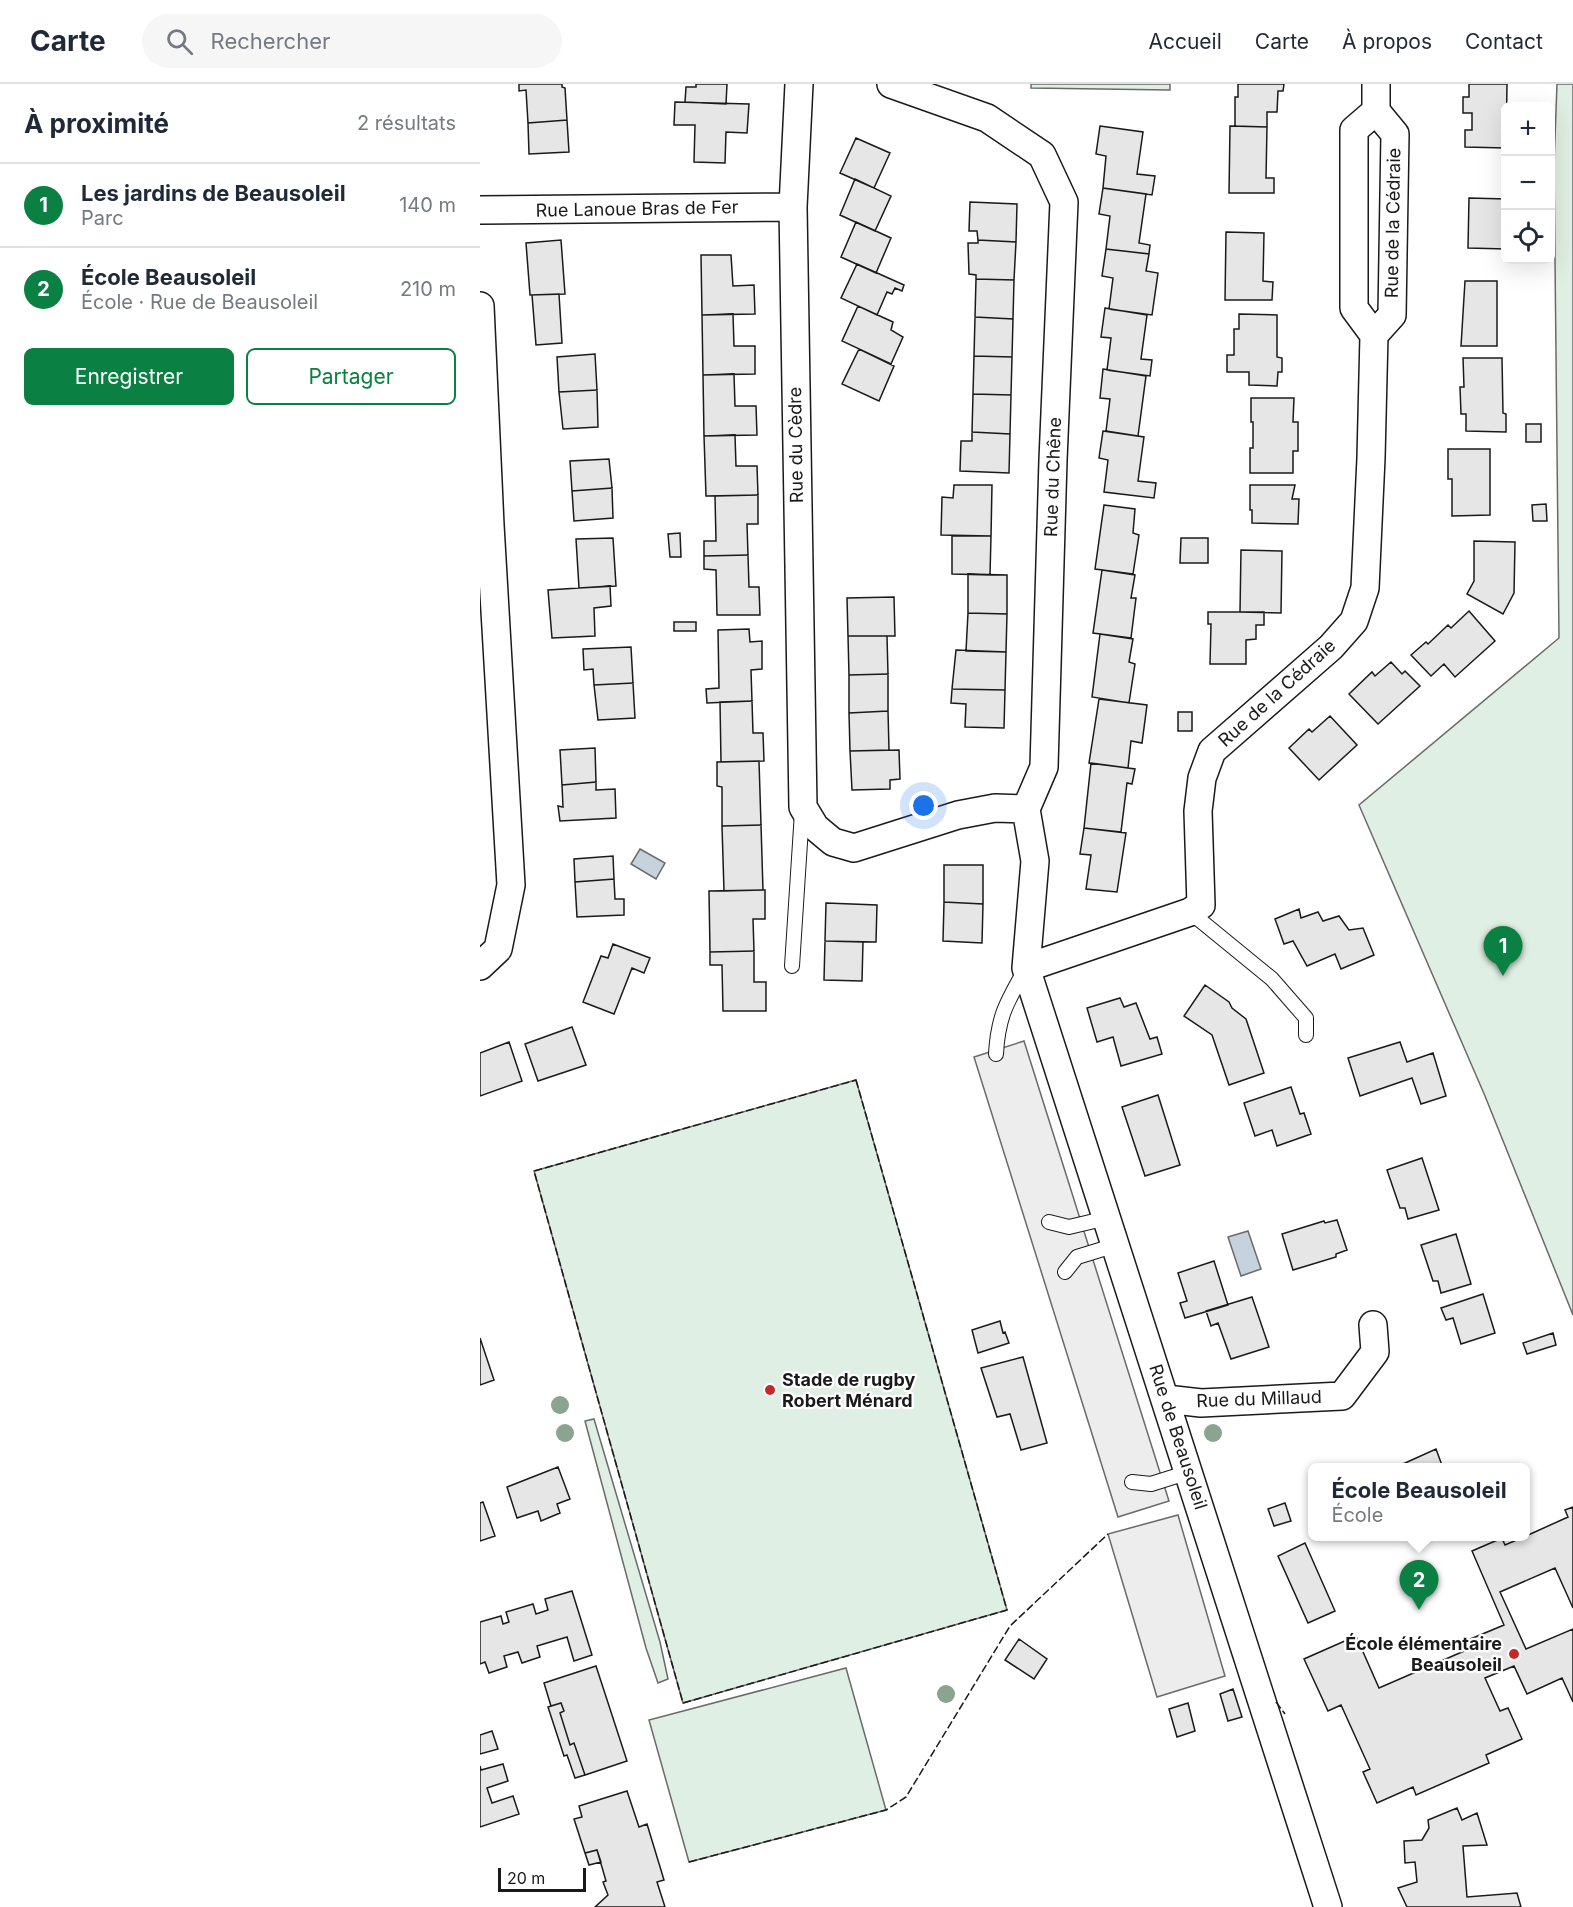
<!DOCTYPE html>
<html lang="fr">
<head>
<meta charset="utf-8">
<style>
  :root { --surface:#fff; --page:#f6f6f7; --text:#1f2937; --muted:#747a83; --line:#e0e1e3; --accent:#0b8043 }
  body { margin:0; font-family:Inter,sans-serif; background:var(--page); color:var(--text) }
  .controls { position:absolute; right:18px; top:18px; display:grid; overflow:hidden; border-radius:9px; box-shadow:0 6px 24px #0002 }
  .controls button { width:54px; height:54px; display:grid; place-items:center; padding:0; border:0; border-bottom:2px solid var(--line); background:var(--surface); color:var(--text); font:30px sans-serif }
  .scale { position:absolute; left:18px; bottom:15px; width:88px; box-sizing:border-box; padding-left:6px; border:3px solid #1a1a1a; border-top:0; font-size:16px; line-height:21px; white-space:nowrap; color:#1a1a1a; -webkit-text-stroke:4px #fff; paint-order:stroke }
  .you { position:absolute; left:444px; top:722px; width:21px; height:21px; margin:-15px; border:4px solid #fff; border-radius:50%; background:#1a73e8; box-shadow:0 0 0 9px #1a73e833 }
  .badge { display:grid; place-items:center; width:39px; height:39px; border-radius:50%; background:var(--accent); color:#fff; font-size:20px; font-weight:700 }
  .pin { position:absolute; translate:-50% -50px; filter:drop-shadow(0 2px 3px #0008) }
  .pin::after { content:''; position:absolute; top:32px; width:21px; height:18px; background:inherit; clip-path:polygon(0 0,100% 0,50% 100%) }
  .popup { position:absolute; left:828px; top:1379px; width:222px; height:78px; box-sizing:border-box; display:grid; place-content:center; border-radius:9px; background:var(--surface); filter:drop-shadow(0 2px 4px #0005); font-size:20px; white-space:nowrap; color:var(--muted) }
  .popup b { font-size:22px; color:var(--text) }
  .popup::after { content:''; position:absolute; left:50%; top:100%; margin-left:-12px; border:12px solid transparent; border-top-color:var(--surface) }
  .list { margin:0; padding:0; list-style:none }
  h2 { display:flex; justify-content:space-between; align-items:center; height:78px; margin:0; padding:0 24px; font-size:26px }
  h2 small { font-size:20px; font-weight:400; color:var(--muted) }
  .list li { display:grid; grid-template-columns:39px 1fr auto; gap:18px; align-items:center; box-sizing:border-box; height:84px; padding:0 24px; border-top:2px solid var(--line) }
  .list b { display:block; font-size:22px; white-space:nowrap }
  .list p { margin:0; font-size:20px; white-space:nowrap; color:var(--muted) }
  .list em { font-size:20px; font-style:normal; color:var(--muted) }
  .actions { display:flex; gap:12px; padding:18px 24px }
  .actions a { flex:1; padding:14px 0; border:2px solid var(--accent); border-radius:9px; text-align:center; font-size:21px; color:var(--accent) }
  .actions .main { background:var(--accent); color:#fff }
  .icon { flex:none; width:33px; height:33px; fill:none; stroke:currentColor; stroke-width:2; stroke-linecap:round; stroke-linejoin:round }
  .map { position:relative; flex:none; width:1093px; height:1823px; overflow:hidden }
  header { display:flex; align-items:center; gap:36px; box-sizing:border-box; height:84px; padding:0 30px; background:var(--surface); border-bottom:2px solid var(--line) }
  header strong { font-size:28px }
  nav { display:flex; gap:33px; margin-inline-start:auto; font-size:21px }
  .search { width:420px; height:54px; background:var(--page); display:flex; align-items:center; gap:15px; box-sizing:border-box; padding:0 21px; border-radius:33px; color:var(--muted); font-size:22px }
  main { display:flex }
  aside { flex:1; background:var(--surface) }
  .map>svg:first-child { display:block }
  .green { fill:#e0efe3; stroke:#6a6a6a; stroke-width:1.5 }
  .parking { fill:#ededed; stroke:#6a6a6a; stroke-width:1.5 }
  .water { fill:#c6d2dc; stroke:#6a6a6a; stroke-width:1.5 }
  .building { fill:#e6e6e6; stroke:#1a1a1a; stroke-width:1.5 }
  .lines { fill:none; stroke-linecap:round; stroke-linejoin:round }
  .lane-casing { stroke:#1a1a1a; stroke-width:16 }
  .street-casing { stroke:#1a1a1a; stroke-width:30 }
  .lane { stroke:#fff; stroke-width:14 }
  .street { stroke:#fff; stroke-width:27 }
  .fence { stroke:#1a1a1a; stroke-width:1.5; stroke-dasharray:8 3; stroke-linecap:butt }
  .tree { fill:#8aa48f }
  .poi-dot { fill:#c62828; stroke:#fff; stroke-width:2 }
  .labels { text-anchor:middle; stroke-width:4.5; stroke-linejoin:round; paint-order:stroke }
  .street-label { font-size:18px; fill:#1a1a1a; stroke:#fff }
  .poi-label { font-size:18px; font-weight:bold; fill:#1a1a1a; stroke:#fff; text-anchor:start }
</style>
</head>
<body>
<header>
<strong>Carte</strong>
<div class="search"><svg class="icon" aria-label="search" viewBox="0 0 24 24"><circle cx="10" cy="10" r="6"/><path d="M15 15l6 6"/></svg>Rechercher</div>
<nav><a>Accueil</a><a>Carte</a><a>À propos</a><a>Contact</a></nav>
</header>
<main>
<aside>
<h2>À proximité<small>2 résultats</small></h2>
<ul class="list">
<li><span class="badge">1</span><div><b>Les jardins de Beausoleil</b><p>Parc</p></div><em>140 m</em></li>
<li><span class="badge">2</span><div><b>École Beausoleil</b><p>École · Rue de Beausoleil</p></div><em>210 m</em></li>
</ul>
<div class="actions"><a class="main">Enregistrer</a><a>Partager</a></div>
</aside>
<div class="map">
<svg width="1093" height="1823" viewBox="0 0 1093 1823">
  <rect width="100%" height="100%" fill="#fff"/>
  <path class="green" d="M551,0H690V6L551,4Z
    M1077,0H1093V1231L1005,1012L879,721L1079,554L1074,80Z
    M376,996L527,1526L203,1619L54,1087Z
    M114,1335L180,1558L188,1595L178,1599L166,1564L105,1337Z
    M366,1584L406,1726L209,1778L169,1636Z"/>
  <path class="parking" d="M544,957L689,1417L638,1433L494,973Z
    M698,1431L745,1592L677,1613L628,1450Z"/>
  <path class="water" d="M160,765L185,779L176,795L151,780Z
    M768,1147L781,1185L761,1192L748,1153Z"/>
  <path class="building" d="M39,0H82V3L85,4L87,36L48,39L46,6L39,7Z
    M216,0H247L246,20L205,18L206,3H216Z
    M758,0H804L803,7H798L797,28H787V43L755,42V13H758Z
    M989,0H1027L1026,64L985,63V46H992V29H983V13H989Z
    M195,18L269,20L267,49L246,48L245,79L214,78L215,41H194Z
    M87,36L89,68L49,70L48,39Z
    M620,42L663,48L657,90L675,92L672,111L623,104L626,72L616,70Z
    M750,42L787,43L786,94H794V109H749Z
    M376,54L410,69L394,104L360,89Z
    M375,95L411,112L395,147L360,131Z
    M623,104L666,110L659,159L670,161L669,170L626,165L630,132L619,130Z
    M989,114L1026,115V165L988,164Z
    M490,118L537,120L536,158L498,156L497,147H489Z
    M376,138L411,154L396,189L361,173Z
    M746,148L784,149L783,197L793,198L792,216H745Z
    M81,156L85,210L50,211L46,159Z
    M498,156L536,158L534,196L496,195V191L489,190L488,159H498Z
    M626,165L669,170L666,187L678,189L672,231L629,225L633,194L622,192Z
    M221,171H251L253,202L274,201L275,230L222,231Z
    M377,180L424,201L422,207L415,204L412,210L407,208L397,231L361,214Z
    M496,195L534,196L533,235L495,233Z
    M985,197H1017V262H981Z
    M79,210L82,259L56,261L52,211Z
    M378,222L413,238L411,246L423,253L411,280L362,257Z
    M625,224L667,231L661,275L672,276L670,292L627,286L631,254L621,253Z
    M253,230L254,262H275V290L223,291L222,231Z
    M759,230L797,231V273L802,274V288H798L797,302L769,301V288H747V271H754V245H759Z
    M495,233L533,235L532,273L494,272Z
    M379,265L414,282L399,317L362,300Z
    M115,270L117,306L79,308L77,273Z
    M494,272L532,273L531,311L493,310Z
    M983,274H1022L1023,329L1026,330V348L986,347V330H981L980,303H984Z
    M623,285L666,292L658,352L626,347L630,315L620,314Z
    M254,290L255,322H276L277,351L224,352L223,291Z
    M117,306L118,343L83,345L79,308Z
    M493,310L531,311L530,350L492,348Z
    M771,314H814L813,338H818V367H813V389H770V364H773V338H771Z
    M1046,340H1061V358H1046Z
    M623,347L664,353L658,397L676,399L674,414L624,408L628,376L619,374Z
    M492,348L530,350L529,389L480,387L481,357H492Z
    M255,351L256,382H277L278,411L226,412L224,352Z
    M968,365H1010V431L972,432V395H968Z
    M129,375L132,404L92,407L90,377Z
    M474,401H512L511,452L461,451L462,413L473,414Z
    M770,401H815L812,415H819L818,440L772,439V426H770Z
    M132,404L133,434L94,437L92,407Z
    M278,411V440H267L268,471L224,472V457H236L235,412Z
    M1066,420L1067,437H1053L1052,421Z
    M624,421L655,425L653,449L659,451L653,490L615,485Z
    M200,449L201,473H190L188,450Z
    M472,452H511L510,491L472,490Z
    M133,454L136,502L99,504L96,455Z
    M701,454H728V479H700Z
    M994,457L1035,458L1034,509L1023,530L987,510L994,497Z
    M761,466L802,467L801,529L760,528Z
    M268,471L269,503H279L280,531H237L236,486L224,485V472Z
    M622,486L655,491L651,514H656L651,554L613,549Z
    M488,490L527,491V530L488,529Z
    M130,502L131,522L114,524L115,552L72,554L68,506Z
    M414,513L415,552H368L367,514Z
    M989,527L1015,557L975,593L964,580L951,592L931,571L946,558L948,560L968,541L971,544Z
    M728,528H784V541H776V555L766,556V580H730L731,540H728Z
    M488,529L527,530L526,568L486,567Z
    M194,538H216V547H194Z
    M269,545L270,558L282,557V585L271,586L272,617L227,619L226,605L239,604L238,546Z
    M620,550L653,555L649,578L655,580L649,619L612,613Z
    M368,552H407L408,590L369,591Z
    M151,563L153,599L114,601L113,585L104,586L103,565Z
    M476,566L526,568L525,606L472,605Z
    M911,578L922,590L925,587L940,602L898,640L869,610L892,588L895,592Z
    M408,590V627L369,629V591Z
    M153,599L155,634L118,636L114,601Z
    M472,605L525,606L524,644L485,643L486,620L471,619Z
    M619,615L667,621L662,659L651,657L648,684L609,679Z
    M272,617L273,649H283L284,677L241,678L240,618Z
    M408,627L409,666L370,667L369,629Z
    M698,628H712V647H698Z
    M850,632L877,661L839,696L809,664L829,645L832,648Z
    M115,664L116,698L82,701L80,666Z
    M419,666L420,695L410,696V705L372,706L370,667Z
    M279,677L281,741L242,742V703L237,702V678Z
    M611,679L655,685L652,700L647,699L641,748L604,744Z
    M116,698V706L135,705L136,734L80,737L78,722L83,723L82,701Z
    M281,741L283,806L244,807L242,742Z
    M604,744L646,749L637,808L606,805L611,771L600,770Z
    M133,772L134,795L95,798L94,775Z
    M464,781H503V820L464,818Z
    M134,795L135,815H144V831L97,833L95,798Z
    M285,806V835H273L274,867L230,868L229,807Z
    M464,818L503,820L502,859L463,857Z
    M346,819L397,821L396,858L345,857Z
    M819,825L821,834L838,828L843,837L859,832L869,846L883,844L894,871L861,885L855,870L827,882L813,857L804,860L795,835Z
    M345,857L383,858L382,897L344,896Z
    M133,860L170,874L164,889L152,884L134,930L103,918L121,872L128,874Z
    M274,867V898H286V927H243L242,881H230V868Z
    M725,901L749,918L752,924L766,935L784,989L749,1001L732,951L704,932Z
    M640,914L644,923L656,919L670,955L677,953L682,970L641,982L633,953L617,958L607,924Z
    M92,943L106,981L58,997L45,960Z
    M29,958L42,997L0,1012V969Z
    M920,958L927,978L953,969L966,1012L941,1020L932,994L880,1012L868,974Z
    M811,1003L820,1030L824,1029L831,1050L797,1062L792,1046L775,1052L764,1019Z
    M678,1011L700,1081L665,1092L642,1023Z
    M942,1074L959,1126L928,1135L925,1124H920L907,1086Z
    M857,1136L867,1166L856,1170V1173L813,1186L802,1150L844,1137L845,1139Z
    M976,1150L991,1200L961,1209L958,1197H953L941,1161Z
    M734,1177L748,1221L705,1234L700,1219L707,1217L698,1189Z
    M1003,1210L1015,1249L981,1260L973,1234L966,1236L961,1224Z
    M772,1213L789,1263L751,1275L738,1239L731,1242L726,1227Z
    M520,1237L523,1249L525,1248L529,1259L498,1269L492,1246Z
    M1073,1249L1076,1261L1047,1270L1043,1259Z
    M0,1254L14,1296L0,1301Z
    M543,1273L567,1359L541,1366L530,1330L517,1333L501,1284Z
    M956,1365L963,1384H914Z
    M78,1383L90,1415L77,1420L80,1429L61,1437L58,1427L37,1434L27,1403Z
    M3,1418L15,1452L0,1457V1419Z
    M805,1419L811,1437L794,1442L788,1425Z
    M1093,1423V1524L1075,1484L1020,1508L1046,1565L1093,1545V1618L1082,1594L1047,1610L1034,1582L1005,1594L1020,1627L1028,1624L1042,1655L1006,1671L1009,1679L936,1711L933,1703L897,1719L883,1688L890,1685L861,1621L848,1627L824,1575L876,1552L899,1604L991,1564L988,1556L1024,1541L992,1467L1022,1454L1025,1461L1046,1452L1088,1433L1085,1426Z
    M825,1459L855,1527L828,1539L798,1472Z
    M92,1507L112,1571L94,1577L87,1553L57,1562L60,1573L42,1579L38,1568L24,1572L27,1583L9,1589L5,1578L0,1580V1538L21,1532L23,1540L29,1538L26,1528L53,1520L56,1530L68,1526L65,1515Z
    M539,1555L567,1575L554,1595L525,1576Z
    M116,1582L147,1677L105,1691L94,1659L90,1661L80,1629L84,1627L81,1619L71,1622L64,1599Z
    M753,1605L762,1633L748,1637L740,1610Z
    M81,1619L84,1627L80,1629L90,1661L94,1659L105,1691L95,1694L87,1671L84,1672L68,1623Z
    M708,1619L715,1647L697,1653L689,1625Z
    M12,1647L18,1665L0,1670V1651Z
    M23,1680L28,1697L7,1704L12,1719L33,1712L39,1730L0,1743V1682L1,1686Z
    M147,1707L159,1743L167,1740L184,1796L177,1798L185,1823H115L128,1811L123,1798L126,1797L117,1766L105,1769L94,1735L102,1733L99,1722Z
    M977,1724L982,1736L997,1729L1007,1761L983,1762L987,1813L1037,1809L1041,1823H927L918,1804L937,1798L935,1778L925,1779L924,1757L942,1756L949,1744L948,1736Z
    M117,1766L121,1778L109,1781L105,1769Z"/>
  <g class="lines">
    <g class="lane-casing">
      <path id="lane" d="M710,828L792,895L826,934V951
        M312,882L322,728
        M516,970C518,932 527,918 545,886
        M569,1138L589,1143L627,1134
        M585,1188L597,1173L636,1161
        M652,1398L671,1400L709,1388"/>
    </g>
    <g class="street-casing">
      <path id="street" d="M319,0L313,123L323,723L335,743L353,758L374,764L478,731L515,724L546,725
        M411,0L507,34L562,71L584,118L573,376L564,683L546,725L555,777L546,884L848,1823
        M896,27V0
        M0,126L313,123
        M0,222L10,441L31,801L18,865L0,882
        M546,884L710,828L721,821L718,727L722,694L732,667L851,563L874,537L885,504L891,374L894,251L874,224V46L896,27L915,50L912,231L894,251
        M686,1315L721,1319L862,1312L895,1268L893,1241"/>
    </g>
    <use href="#lane" class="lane"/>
    <use href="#street" class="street"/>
    <path class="fence" d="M376,996L527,1526L203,1619L54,1087Z
      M796,1618L805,1630
      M209,1778L406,1726L426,1713L530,1542L628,1450"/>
  </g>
  <g class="tree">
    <circle cx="80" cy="1321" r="9"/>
    <circle cx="85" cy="1349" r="9"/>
    <circle cx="733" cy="1349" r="9"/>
    <circle cx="466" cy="1610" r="9"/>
  </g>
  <g class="poi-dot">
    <circle cx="290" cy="1306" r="6"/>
    <circle cx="1034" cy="1570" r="6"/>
  </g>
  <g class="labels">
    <g class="street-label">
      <text transform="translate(157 125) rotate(-1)" y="6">Rue Lanoue Bras de Fer</text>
      <text transform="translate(913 139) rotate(-89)" y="6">Rue de la Cédraie</text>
      <text transform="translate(316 361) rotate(-91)" y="6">Rue du Cèdre</text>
      <text transform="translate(573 393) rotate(-88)" y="6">Rue du Chêne</text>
      <text transform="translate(797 609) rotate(-42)" y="6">Rue de la Cédraie</text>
      <text transform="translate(779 1315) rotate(-2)" y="6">Rue du Millaud</text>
      <text transform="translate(698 1353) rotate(72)" y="6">Rue de Beausoleil</text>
    </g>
    <g class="poi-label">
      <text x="302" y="1302">Stade de rugby<tspan x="302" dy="21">Robert Ménard</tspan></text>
      <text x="1022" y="1566" text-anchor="end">École élémentaire<tspan x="1022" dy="21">Beausoleil</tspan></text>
    </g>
  </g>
</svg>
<div class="controls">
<button>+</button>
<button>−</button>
<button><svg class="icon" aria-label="locate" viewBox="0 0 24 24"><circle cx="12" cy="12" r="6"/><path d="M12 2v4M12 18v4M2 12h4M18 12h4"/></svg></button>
</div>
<div class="scale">20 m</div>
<div class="you"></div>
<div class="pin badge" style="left:1023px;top:892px">1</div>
<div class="pin badge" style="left:939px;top:1526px">2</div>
<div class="popup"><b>École Beausoleil</b>École</div>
</div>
</main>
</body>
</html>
